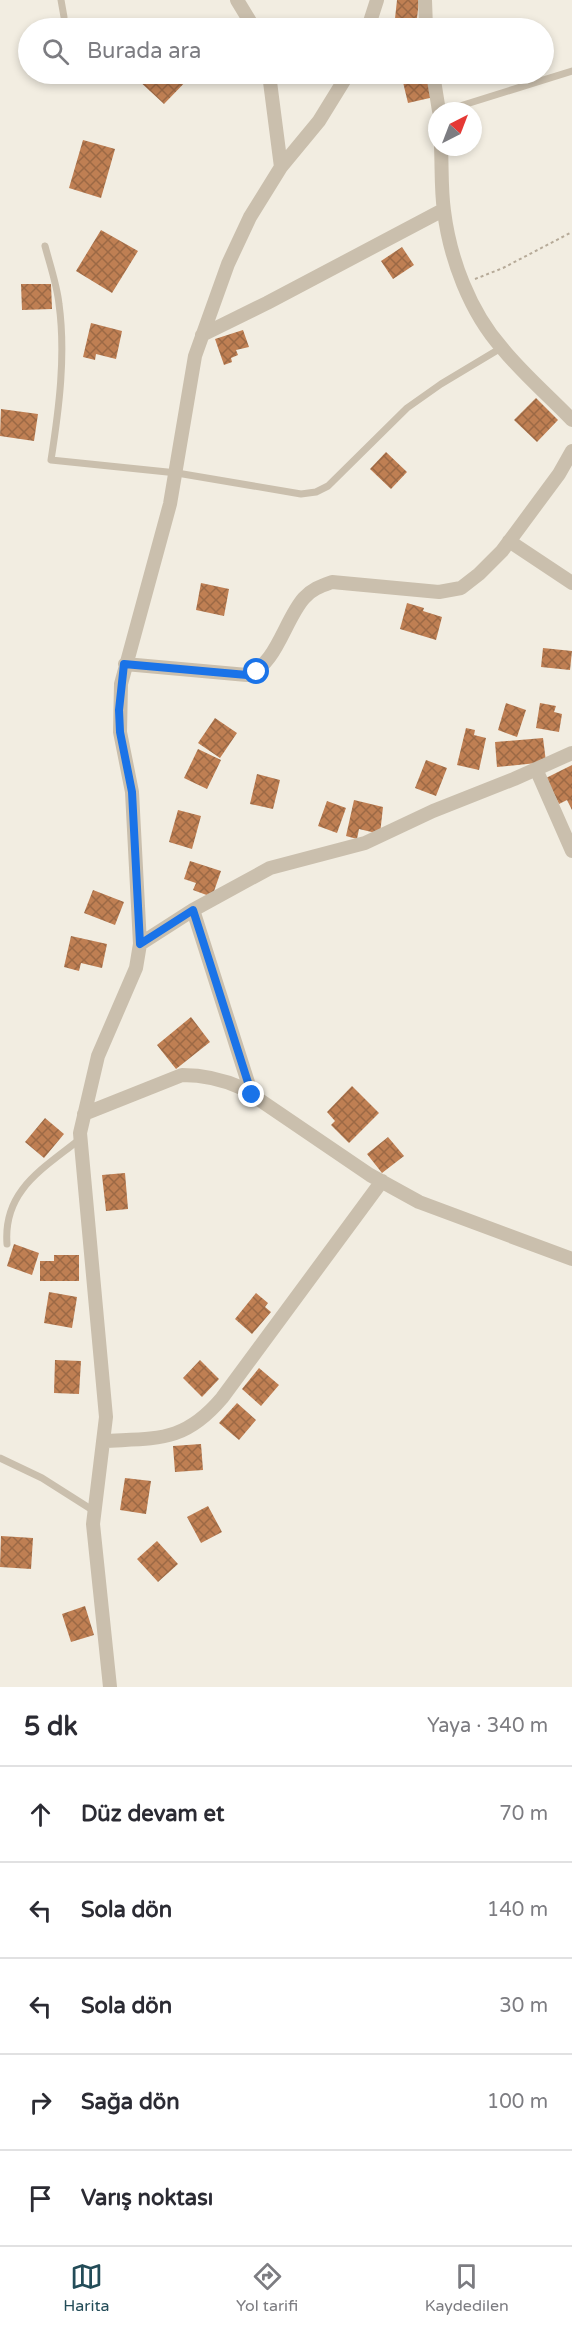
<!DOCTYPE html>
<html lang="tr">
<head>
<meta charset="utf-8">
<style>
  :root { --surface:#fff; --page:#f7f7f7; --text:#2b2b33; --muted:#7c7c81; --line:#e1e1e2; --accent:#234c58 }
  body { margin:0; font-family:"Varela Round",sans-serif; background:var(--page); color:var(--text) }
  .compass { position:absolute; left:428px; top:102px; width:54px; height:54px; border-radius:50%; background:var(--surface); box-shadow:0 3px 9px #0003; rotate:42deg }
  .stop { position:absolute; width:18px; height:18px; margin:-14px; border:4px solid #1a73e8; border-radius:50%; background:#fff }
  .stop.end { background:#1a73e8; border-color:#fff; box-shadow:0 2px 6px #0008 }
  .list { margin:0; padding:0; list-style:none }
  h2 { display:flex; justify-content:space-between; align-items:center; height:78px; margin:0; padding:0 24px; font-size:26px }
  h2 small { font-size:20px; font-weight:400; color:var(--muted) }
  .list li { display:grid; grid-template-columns:39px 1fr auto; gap:18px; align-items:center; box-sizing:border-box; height:96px; padding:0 24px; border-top:2px solid var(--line) }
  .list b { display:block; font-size:22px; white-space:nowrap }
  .list em { font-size:20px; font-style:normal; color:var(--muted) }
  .icon { flex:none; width:33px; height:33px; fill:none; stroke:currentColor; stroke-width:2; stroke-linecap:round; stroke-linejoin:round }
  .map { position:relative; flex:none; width:572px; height:1687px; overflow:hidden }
  .search { position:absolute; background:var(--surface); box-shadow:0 3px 9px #0003; left:18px; right:18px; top:18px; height:66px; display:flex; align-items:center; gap:15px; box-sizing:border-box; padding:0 21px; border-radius:33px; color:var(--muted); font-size:22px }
  .sheet { height:558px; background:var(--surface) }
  nav { display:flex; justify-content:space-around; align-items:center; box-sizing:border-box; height:84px; border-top:2px solid var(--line); background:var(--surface); font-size:16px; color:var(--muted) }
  nav a { display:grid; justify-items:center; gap:3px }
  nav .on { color:var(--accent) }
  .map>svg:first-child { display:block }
  .building { fill:url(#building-cross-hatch) }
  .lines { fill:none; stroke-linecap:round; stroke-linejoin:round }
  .path { stroke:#b6aa98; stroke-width:2; stroke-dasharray:3 3; stroke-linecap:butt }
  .lane { stroke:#cabfad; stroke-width:7 }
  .street { stroke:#cabfad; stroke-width:14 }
  .route { stroke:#1a73e8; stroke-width:8 }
</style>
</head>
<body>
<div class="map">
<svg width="572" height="1687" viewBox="0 0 572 1687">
  <defs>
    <pattern id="building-cross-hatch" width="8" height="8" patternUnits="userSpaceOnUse" patternTransform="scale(1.5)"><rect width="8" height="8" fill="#bf7f53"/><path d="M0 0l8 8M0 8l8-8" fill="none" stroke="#9c6945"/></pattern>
  </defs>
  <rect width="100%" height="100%" fill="#f2ede1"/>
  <path class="building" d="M397,0H419L416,28H394Z
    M142,74H193L164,104L137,79Z
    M401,74H415V75L429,74L434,97L408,103Z
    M83,140L115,149L101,198L69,188Z
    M101,230L138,251L112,293L76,271Z
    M402,247L414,265L393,279L381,261Z
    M21,284H51L52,309L22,310Z
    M91,323L122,331L116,359L96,354L95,360L83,357Z
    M243,330L249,347L236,350L238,355L231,358L232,362L224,365L215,339Z
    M536,398L558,420L537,442L514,420Z
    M1,409L38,414L34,441L0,436Z
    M386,452L407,472L391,489L370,469Z
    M201,583L229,589L224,616L196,610Z
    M407,603L424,608L423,611L442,617L436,640L400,629Z
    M543,648L572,651L570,670L541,667Z
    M506,703L526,710L517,737L498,730Z
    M540,703L556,706L554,712L562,714L559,732L536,728Z
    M215,718L237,733L220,758L198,743Z
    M466,728L475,730L474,735L486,738L479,770L457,765Z
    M543,738L546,762L497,767L495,742Z
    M198,749L221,760L207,789L184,778Z
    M426,760L447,768L436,796L415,788Z
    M572,765V810L567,800L559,804L546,778Z
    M257,774L280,780L273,809L250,804Z
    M354,800L383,807L380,834L359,829L357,839L346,836Z
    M327,801L346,808L337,833L318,826Z
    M178,810L201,816L192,849L169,842Z
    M190,861L221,871L212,897L193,890L196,883L184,879Z
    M93,890L124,902L115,925L84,913Z
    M71,936L107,944L102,968L81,963L79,971L64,967Z
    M191,1017L210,1042L176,1069L157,1045Z
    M352,1086L379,1113L349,1143L331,1125L335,1121L327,1112Z
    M45,1118L64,1134L44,1158L25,1142Z
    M388,1137L404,1156L382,1173L367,1154Z
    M125,1173L128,1209L106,1211L102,1175Z
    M14,1244L39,1253L32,1275L7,1266Z
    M54,1255H79V1281H40V1261H54Z
    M49,1292L77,1297L72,1328L44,1323Z
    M256,1293L268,1303L265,1307L271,1312L252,1334L235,1319Z
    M55,1360L81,1361L79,1394L54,1393Z
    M200,1360L219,1379L202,1397L183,1378Z
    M259,1368L279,1385L261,1406L242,1389Z
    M237,1403L256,1420L239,1440L219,1423Z
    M201,1444L203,1470L175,1472L173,1446Z
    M125,1478L151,1481L146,1514L120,1510Z
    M208,1506L222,1532L201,1543L187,1517Z
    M1,1536L33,1538L31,1569L0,1567Z
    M157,1541L178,1564L158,1582L137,1559Z
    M85,1606L94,1635L71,1642L62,1614Z"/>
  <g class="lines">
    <path class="path" d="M475,279L503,268L572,232"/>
    <path class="lane" d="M61,0L64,17
      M444,111L572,71
      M45,246C50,265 57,285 59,304C66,355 59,409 51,460L177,473L301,494L316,492L328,486L407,408L441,384L501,348
      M7,1244C3,1190 43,1169 80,1139
      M0,1458L42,1478L94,1511"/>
    <path class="street" d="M237,0L254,28
      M425,0L426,28
      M368,28L377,0
      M269,74L281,167
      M433,74L439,111
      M441,147C442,168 441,190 444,211C450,259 470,312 502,348C523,374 549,396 572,420
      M202,335L267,303L443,210
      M509,541L572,583
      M125,664L247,675C276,666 285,619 304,598C312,589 321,586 332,582L439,592L461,588L479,574L502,551L559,474L572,451
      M536,769L572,851
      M193,910L252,1095
      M140,944L193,910L270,868L365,843L433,811L514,779L572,753
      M84,1114L182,1075C204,1075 222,1079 242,1088L370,1175L419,1202L572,1259
      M103,1441C157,1438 184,1443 222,1398L382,1181
      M110,1687L93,1524L106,1417L80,1133L98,1056L136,968L140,944L132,792L120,732L121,684L170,504L195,356L228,264L250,217L281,167L319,121L348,74"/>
  </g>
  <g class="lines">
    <path class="route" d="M252,1095L193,910L140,944L132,792L120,732L119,710L124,664L247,675L257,672"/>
  </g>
</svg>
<svg class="compass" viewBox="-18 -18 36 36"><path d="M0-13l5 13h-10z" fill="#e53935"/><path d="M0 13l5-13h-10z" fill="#7c7c81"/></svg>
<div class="stop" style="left:257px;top:672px"></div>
<div class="stop end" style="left:252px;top:1095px"></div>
<div class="search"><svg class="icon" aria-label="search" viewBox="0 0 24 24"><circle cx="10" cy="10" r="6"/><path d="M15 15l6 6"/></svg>Burada ara</div>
</div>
<section class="sheet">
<h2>5 dk<small>Yaya · 340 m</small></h2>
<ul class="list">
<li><svg class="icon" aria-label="ahead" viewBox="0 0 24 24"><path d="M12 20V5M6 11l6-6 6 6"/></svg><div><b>Düz devam et</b></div><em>70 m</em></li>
<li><svg class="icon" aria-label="left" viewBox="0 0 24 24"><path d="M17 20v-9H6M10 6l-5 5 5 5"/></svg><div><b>Sola dön</b></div><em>140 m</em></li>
<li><svg class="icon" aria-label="left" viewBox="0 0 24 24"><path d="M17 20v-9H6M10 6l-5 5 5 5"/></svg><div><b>Sola dön</b></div><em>30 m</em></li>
<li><svg class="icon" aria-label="right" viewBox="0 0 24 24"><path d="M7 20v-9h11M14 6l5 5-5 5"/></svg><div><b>Sağa dön</b></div><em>100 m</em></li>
<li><svg class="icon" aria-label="arrive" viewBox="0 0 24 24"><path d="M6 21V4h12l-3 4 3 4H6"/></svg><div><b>Varış noktası</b></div></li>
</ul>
</section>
<nav>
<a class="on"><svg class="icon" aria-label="map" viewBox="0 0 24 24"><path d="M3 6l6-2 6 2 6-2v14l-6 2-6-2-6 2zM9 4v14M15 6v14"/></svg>Harita</a>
<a><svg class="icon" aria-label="directions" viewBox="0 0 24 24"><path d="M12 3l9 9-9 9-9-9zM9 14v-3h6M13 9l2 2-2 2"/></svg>Yol tarifi</a>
<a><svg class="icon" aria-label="saved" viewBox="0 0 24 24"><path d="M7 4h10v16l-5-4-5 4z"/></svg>Kaydedilen</a>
</nav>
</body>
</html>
